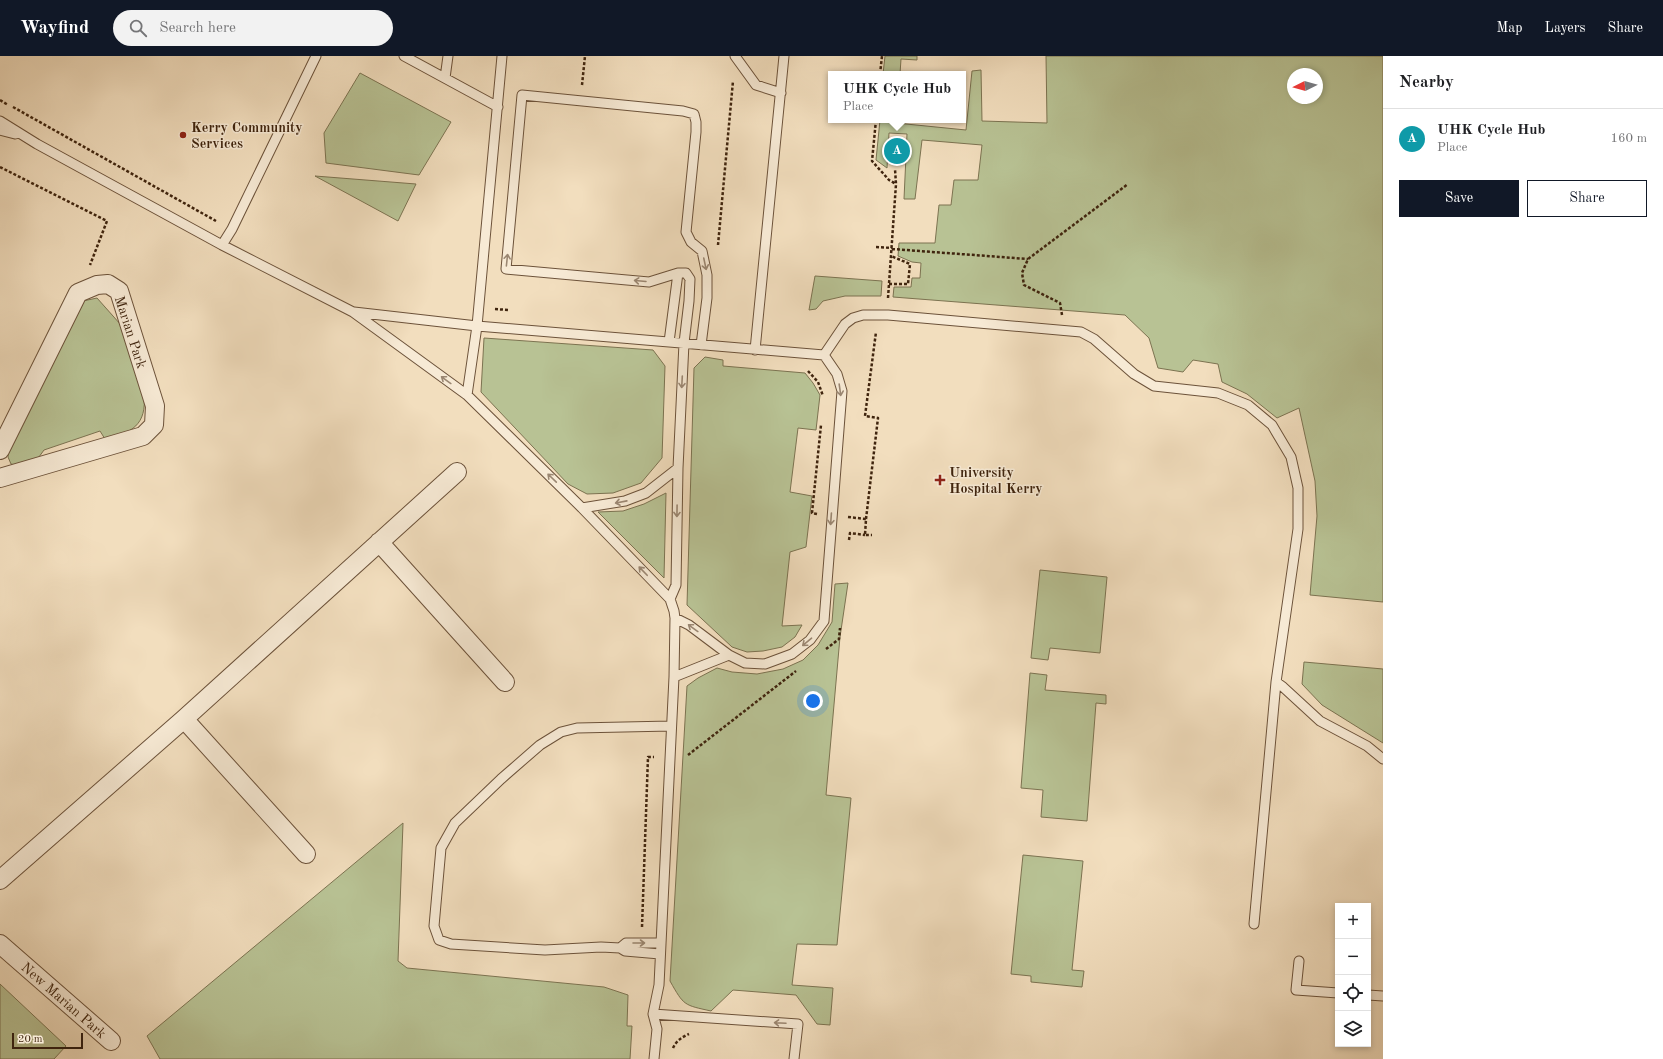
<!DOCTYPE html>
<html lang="en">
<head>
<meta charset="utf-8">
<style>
  :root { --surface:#fff; --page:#f2f2f2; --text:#202124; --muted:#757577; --line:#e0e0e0; --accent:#111827 }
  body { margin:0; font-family:"Old Standard TT",serif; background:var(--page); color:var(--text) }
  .controls { position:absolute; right:12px; bottom:12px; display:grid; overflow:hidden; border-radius:0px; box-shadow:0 2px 6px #0003 }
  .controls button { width:36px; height:36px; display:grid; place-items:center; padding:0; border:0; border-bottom:1px solid var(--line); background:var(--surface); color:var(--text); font:20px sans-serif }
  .compass { position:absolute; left:1287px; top:12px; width:36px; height:36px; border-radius:50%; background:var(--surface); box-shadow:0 2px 6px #0003; rotate:265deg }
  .scale { position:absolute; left:12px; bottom:10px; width:71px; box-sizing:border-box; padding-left:4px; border:2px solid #3f240e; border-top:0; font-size:11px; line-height:14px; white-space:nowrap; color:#3f240e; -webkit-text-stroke:3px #f7ead5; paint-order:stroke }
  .you { position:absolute; left:813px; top:645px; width:14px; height:14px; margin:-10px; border:3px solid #fff; border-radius:50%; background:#1a73e8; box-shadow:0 0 0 6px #1a73e833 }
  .badge { display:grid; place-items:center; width:26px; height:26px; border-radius:50%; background:var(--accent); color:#fff; font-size:13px; font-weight:700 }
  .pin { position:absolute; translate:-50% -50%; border:2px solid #fff; box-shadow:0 1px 4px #0006 }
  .popup { position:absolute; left:828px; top:15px; width:138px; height:52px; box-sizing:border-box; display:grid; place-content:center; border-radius:0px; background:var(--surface); filter:drop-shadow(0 1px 3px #0005); font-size:13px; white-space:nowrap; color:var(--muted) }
  .popup b { font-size:15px; color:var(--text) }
  .popup::after { content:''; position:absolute; left:50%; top:100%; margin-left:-8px; border:8px solid transparent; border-top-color:var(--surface) }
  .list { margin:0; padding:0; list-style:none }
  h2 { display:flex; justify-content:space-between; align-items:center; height:52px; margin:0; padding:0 16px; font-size:17px }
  h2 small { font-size:13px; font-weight:400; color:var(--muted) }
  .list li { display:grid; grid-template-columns:26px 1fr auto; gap:12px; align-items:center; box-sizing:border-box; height:60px; padding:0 16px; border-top:1px solid var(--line) }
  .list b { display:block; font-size:15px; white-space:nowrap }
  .list p { margin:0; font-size:13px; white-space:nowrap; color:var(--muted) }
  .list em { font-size:13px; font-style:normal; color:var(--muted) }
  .actions { display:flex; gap:8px; padding:12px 16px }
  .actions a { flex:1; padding:9px 0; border:1px solid var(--accent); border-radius:0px; text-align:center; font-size:14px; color:var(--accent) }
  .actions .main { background:var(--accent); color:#fff }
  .icon { flex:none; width:22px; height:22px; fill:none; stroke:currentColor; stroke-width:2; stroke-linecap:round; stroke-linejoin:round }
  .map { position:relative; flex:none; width:1383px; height:1003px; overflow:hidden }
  header { display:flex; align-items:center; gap:24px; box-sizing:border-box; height:56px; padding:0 20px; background:var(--accent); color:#fff }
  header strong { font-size:19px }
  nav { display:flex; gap:22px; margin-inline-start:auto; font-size:14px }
  .search { width:280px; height:36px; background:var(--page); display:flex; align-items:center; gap:10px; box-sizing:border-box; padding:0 14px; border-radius:22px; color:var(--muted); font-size:15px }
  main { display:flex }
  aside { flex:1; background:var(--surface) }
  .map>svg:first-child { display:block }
  .green { fill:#b8c294; stroke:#7c7351; fill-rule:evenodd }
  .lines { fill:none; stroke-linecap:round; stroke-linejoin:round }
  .service-casing { stroke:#6c523a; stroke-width:11 }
  .minor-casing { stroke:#6c523a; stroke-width:20 }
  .path { stroke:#3f240e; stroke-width:2.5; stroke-dasharray:3 2; stroke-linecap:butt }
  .service { stroke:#f7ead5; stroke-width:9 }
  .minor { stroke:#f7ead5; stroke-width:18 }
  .oneway { stroke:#9b8772 }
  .poi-dot { fill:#8f2418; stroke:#f7ead5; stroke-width:1.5 }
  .labels { text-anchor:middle; stroke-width:3; stroke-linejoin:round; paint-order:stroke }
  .poi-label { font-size:14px; font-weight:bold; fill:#3f240e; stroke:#f7ead5; text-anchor:start }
  .street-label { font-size:14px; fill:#3f240e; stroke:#f7ead5 }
</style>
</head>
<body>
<header>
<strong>Wayfind</strong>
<div class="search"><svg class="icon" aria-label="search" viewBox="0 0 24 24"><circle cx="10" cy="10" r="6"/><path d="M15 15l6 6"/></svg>Search here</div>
<nav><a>Map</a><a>Layers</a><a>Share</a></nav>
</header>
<main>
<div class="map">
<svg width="1383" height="1003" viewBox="0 0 1383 1003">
  <rect width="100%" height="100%" fill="#f2debe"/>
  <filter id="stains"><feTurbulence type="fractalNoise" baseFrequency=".005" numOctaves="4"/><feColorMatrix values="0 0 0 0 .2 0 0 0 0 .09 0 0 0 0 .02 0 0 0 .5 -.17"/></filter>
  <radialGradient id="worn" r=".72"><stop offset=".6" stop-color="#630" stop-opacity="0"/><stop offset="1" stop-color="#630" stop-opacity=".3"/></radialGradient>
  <path class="green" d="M885,0H917V4L901,3L900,18H883Z
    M1046,0H1383V546L1310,539L1317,460L1315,425L1299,352L1277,362L1247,338L1222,326L1218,308L1193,304L1183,316L1158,312L1149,282L1125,259L893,241L894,231H911L912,222H920L921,207L912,206L898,200L899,187H935L939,149H951L954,124H978L982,89L922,84L915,143H904L907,78L889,77L887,112L876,104L880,64H896V67L966,74L972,15L981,14L982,65L1047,67ZM1293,18H1317V42H1293Z
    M360,17L451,66L419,119L326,107L324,77Z
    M315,120L416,128L398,165Z
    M815,220L882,225L881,240H845L823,245L816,253L809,254Z
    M97,242L121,269L144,338C147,369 132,377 105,383L100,375L44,394L36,405L19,410L11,408L8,401L9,392L83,245Z
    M484,282L653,294L665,310L662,402L641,427L613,437L587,438L568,428L481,336Z
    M705,301L723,304V310L805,317L813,327L820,339L816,374L798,372L790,436L812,440L806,491L790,496L782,570L802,569L795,581L782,591L763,595L747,596L732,591L687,549L694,312Z
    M666,437L664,522L598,456L623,455L644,448Z
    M1040,514L1107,521L1100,597L1050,592L1048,604L1031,602Z
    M848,527L840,581L826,739L851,742L837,889L797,888L792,929L833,932L830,969L817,968L796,939L733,934L711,955C684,949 684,950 670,925L687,630L698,622L717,612L732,616L757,618L783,613L803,604L818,589L832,566L835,528Z
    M1304,606L1383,613V687L1322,649L1302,628Z
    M1030,617L1047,619L1045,634L1106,639V648L1096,647L1087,765L1041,761L1043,734L1021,732Z
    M403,767L398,905L407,912L604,931L628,939L627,970H632L630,1003H160L147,980Z
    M1023,799L1083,805L1072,914L1084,915L1082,931L1031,926V920L1011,918Z
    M0,928L66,990L54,1003H0Z"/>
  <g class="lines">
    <g class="service-casing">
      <path id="service" d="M404,0L498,51
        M735,0L756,29L781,37
        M445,22L448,0
        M0,65L37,88L222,189L353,256L467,339L582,452L670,543L674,555L675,562L674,621L659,929L653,958L657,973L654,1003
        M0,74L15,78
        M222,189L232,173L316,0
        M354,256L477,270L824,299L837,318L842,335L824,565L810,584L792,598L765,608L745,607L729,599L689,569L675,562
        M669,286L678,217
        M755,294L784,0
        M824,299L845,268L853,262L863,259H888L1081,276L1094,283L1134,318L1154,330L1218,337L1248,349L1272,369L1291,401L1298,432V473L1276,626L1254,868
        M467,339L477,270L502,0
        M582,452L625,445L646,437L678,412
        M670,543L676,529L678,412L684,287L689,245L690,223L686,217H678L649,226L506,213L522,39L683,55L694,58L696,66V76L686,176L691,186L702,195L707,219V242L701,289
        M674,621L729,599
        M1276,626L1283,631L1320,665L1367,690L1383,703
        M620,892L626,887H660
        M660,898L625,895L620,892L601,891L545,894L451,888L439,884L434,870L441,792L455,767L501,723L540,689L561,676L577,672L671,670
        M1299,905L1296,934L1338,937
        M1368,939L1383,940
        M653,958L798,968L794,1003"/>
    </g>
    <g class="minor-casing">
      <path id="minor" d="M0,394L78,237L97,229L108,228L119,235L155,350L154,369L143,380L0,422
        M379,486L505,626
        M184,663L306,798
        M0,824L184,663L457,416
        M0,888L111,985"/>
    </g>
    <path class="path" d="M880,18L882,0
      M582,29L585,0
      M0,44L8,49
      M13,51L216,165
      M876,64L872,105L889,124L896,128
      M0,111L107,165L90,209
      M718,189L733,25
      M876,191L892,192
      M892,193L1028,203
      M889,228H908L910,208L891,200
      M888,242L896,128L895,113
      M495,253L508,254
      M1062,259L1060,247L1024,229L1022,217L1028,203L1128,128
      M808,315L818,326L823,340
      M817,458L812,457L821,369
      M848,461L866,463L865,479H872
      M866,463L878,362L865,360L876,276
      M849,484L850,477L865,479
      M826,593L839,583L840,572
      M688,699L796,615
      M642,871L648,701H654
      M673,992C676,985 682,981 689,978"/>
    <use href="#service" class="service"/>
    <use href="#minor" class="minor"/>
  </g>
  <defs><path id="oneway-shaft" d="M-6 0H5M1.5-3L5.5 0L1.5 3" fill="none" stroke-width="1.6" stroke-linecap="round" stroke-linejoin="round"/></defs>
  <g class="oneway">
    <use href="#oneway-shaft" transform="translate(507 204) rotate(-84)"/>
    <use href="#oneway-shaft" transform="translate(705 208) rotate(78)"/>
    <use href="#oneway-shaft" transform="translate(640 225) rotate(-175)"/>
    <use href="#oneway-shaft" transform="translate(446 324) rotate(-144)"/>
    <use href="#oneway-shaft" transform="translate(682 326) rotate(93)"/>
    <use href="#oneway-shaft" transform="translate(840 334) rotate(82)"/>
    <use href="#oneway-shaft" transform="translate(552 422) rotate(-136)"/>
    <use href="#oneway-shaft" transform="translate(621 446) rotate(169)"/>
    <use href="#oneway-shaft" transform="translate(677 455) rotate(91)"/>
    <use href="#oneway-shaft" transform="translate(831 463) rotate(94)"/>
    <use href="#oneway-shaft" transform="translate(643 515) rotate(-134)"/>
    <use href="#oneway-shaft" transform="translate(693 572) rotate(-144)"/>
    <use href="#oneway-shaft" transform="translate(807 586) rotate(140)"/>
    <use href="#oneway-shaft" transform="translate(639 887)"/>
    <use href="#oneway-shaft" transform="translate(780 967) rotate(-177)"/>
  </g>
  <g class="poi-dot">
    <circle cx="183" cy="79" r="4"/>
    <path d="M938 418h4v4h4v4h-4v4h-4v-4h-4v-4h4z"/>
  </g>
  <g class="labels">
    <g class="poi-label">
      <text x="191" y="76">Kerry Community<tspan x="191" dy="16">Services</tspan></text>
      <text x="949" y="421">University<tspan x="949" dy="16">Hospital Kerry</tspan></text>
    </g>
    <g class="street-label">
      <text transform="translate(131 276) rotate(72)" y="5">Marian Park</text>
      <text transform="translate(64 944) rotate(41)" y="5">New Marian Park</text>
    </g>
  </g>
  <rect width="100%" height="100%" filter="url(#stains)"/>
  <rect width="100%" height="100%" fill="url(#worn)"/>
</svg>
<div class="controls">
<button>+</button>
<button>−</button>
<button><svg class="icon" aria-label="locate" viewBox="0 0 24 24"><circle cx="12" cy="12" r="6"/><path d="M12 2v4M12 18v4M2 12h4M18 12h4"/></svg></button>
<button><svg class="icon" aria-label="layers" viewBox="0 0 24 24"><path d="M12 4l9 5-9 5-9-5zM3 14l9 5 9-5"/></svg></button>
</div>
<svg class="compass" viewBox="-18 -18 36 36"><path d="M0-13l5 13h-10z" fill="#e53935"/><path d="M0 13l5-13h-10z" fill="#757577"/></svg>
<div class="scale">20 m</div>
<div class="you"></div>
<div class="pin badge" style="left:897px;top:95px;background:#0f9aa8">A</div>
<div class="popup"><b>UHK Cycle Hub</b>Place</div>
</div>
<aside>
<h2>Nearby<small></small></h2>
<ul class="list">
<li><span class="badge" style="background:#0f9aa8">A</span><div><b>UHK Cycle Hub</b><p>Place</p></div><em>160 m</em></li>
</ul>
<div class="actions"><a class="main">Save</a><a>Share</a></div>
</aside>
</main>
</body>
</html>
